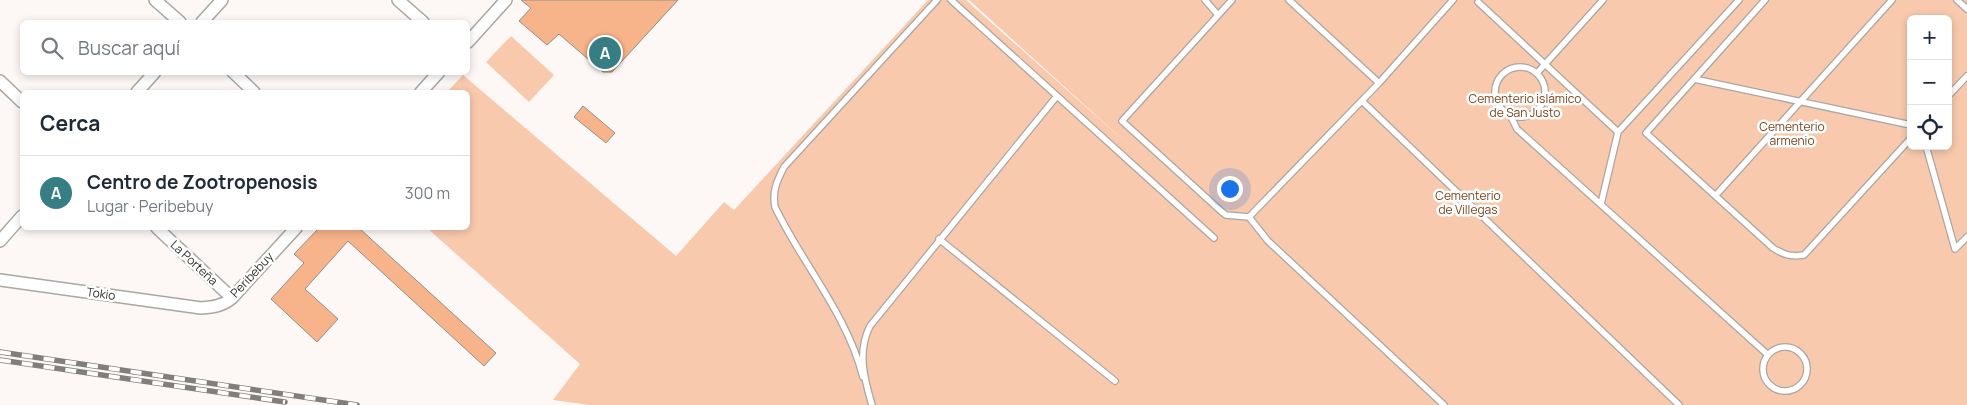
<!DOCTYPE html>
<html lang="es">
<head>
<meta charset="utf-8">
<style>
  :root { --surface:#fff; --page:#f6f6f7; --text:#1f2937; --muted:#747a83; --line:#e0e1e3; --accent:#367e84 }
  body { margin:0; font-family:Manrope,sans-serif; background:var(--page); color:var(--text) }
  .controls { position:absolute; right:15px; top:15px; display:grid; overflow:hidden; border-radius:8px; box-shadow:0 2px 8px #0003 }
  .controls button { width:45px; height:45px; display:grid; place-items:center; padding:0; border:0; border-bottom:1px solid var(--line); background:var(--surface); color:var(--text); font:25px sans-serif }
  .you { position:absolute; left:1229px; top:188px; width:18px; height:18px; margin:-12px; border:4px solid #fff; border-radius:50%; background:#1a73e8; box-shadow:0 0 0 8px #1a73e833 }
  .badge { display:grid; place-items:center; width:32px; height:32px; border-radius:50%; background:var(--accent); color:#fff; font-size:16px; font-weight:700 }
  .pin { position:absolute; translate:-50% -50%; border:2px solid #fff; box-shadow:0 1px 5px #0006 }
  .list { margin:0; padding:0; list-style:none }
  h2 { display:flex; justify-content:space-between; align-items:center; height:65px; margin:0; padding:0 20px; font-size:21px }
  h2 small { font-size:16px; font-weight:400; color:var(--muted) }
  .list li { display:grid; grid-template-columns:32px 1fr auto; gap:15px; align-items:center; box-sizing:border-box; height:75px; padding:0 20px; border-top:1px solid var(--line) }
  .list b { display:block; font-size:19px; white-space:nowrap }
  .list p { margin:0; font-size:16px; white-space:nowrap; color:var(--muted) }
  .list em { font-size:16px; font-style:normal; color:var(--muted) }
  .icon { flex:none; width:28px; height:28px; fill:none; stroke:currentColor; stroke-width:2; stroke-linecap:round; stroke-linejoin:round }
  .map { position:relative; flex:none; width:1967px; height:405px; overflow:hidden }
  .search { position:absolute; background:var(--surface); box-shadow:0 2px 8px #0003; left:20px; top:20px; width:450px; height:55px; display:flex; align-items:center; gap:12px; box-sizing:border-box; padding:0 18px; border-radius:8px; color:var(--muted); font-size:19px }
  .panel { position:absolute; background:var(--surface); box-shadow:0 2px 8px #0003; left:20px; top:90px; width:450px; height:140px; border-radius:8px }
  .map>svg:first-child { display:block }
  .green { fill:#f8c9ad; fill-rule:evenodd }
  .building { fill:#f7b48a; stroke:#918d8a }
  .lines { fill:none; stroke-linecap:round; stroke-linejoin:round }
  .service-casing { stroke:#aaa6a3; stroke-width:8 }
  .minor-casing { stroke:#aaa6a3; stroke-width:14 }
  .service { stroke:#fff; stroke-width:5.5 }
  .minor { stroke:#fff; stroke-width:11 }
  .rail-casing { stroke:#817e7c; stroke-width:5.5 }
  .rail { stroke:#fff; stroke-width:4; stroke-dasharray:11; stroke-linecap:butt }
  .labels { text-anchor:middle; stroke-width:5; stroke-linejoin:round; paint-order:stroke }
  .park-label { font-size:12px; fill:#79441e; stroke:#fff }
  .street-label { font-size:12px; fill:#343231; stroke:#fff }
</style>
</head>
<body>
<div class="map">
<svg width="1967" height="405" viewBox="0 0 1967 405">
  <rect width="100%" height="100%" fill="#fdf8f5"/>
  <path class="green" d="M928,0H966L1133,149L969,0H1967V405H589L553,400L580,364L427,228H468V92H447L463,75L676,256L724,202L734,210ZM1911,19H1948V146H1911Z
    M511,36L554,75L529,102L486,62Z"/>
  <path class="building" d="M521,0H678L612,72H603L559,34L547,45L519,21L531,8Z
    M583,106L615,133L606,143L574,117Z
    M319,228H359L496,353L484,366L348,241L305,289L338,319L317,342L271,299L304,263L294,254Z"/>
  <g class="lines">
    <g class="service-casing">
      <path id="service" d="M951,0L1214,238
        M1205,0L1218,15
        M1232,0L1122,121L1222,212L1226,215L1249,217L1268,241L1444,405
        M1289,0L1379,83
        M1765,0L1646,133L1773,248C1784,255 1791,257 1804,255L1911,138
        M1957,0L1967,9
        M1478,2L1618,132L1601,204
        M1495 92a25 25 0 1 1 50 0a25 25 0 1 1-50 0Z
        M1537,73L1603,0
        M1694,79L1911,125
        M1948,96L1967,76
        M1362,101L1679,405
        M1509,113L1517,129L1767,354
        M1618,132L1739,0
        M1926,146L1955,249L1967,237
        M1716,195L1892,0
        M1249,217L1379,83L1453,0
        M939,239L1115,381
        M1763 369a22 22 0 1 1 44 0a22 22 0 1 1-44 0Z
        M863,377C847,314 803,265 775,207C772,191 777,181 784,167L937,0
        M872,405C864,378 857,352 870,326L1057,96"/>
    </g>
    <g class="minor-casing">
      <path id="minor" d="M155,0L180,22
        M398,0L423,22
        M202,22L222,0
        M468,42L506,0
        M233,72L254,92
        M0,81L22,102
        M137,92L155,72
        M421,92L439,72
        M157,228L232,298
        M0,241L22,216
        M0,280L201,308C213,307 223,306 232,298L296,228"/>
    </g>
    <use href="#service" class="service"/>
    <use href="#minor" class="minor"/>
    <g class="rail-casing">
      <path id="rail" d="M0,352L357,405
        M0,360L285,402"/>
    </g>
    <use href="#rail" class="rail"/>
  </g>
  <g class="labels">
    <g class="park-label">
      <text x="1525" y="103">Cementerio islámico<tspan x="1525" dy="14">de San Justo</tspan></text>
      <text x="1792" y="131">Cementerio<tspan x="1792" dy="14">armenio</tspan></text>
      <text x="1468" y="200">Cementerio<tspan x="1468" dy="14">de Villegas</tspan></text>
    </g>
    <g class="street-label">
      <text transform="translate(194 263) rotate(43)" y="4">La Porteña</text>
      <text transform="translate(252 275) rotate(-47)" y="4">Peribebuy</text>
      <text transform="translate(101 294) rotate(8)" y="4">Tokio</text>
    </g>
  </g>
</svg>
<div class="controls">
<button>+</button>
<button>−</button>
<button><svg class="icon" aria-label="locate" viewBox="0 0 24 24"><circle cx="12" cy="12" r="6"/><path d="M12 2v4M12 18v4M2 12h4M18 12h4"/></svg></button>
</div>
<div class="you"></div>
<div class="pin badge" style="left:605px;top:53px">A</div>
<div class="search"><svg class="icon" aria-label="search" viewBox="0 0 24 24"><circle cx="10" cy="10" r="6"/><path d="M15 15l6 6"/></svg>Buscar aquí</div>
<section class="panel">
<h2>Cerca<small></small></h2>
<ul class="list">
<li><span class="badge">A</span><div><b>Centro de Zootropenosis</b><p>Lugar · Peribebuy</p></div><em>300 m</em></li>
</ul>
</section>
</div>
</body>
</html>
